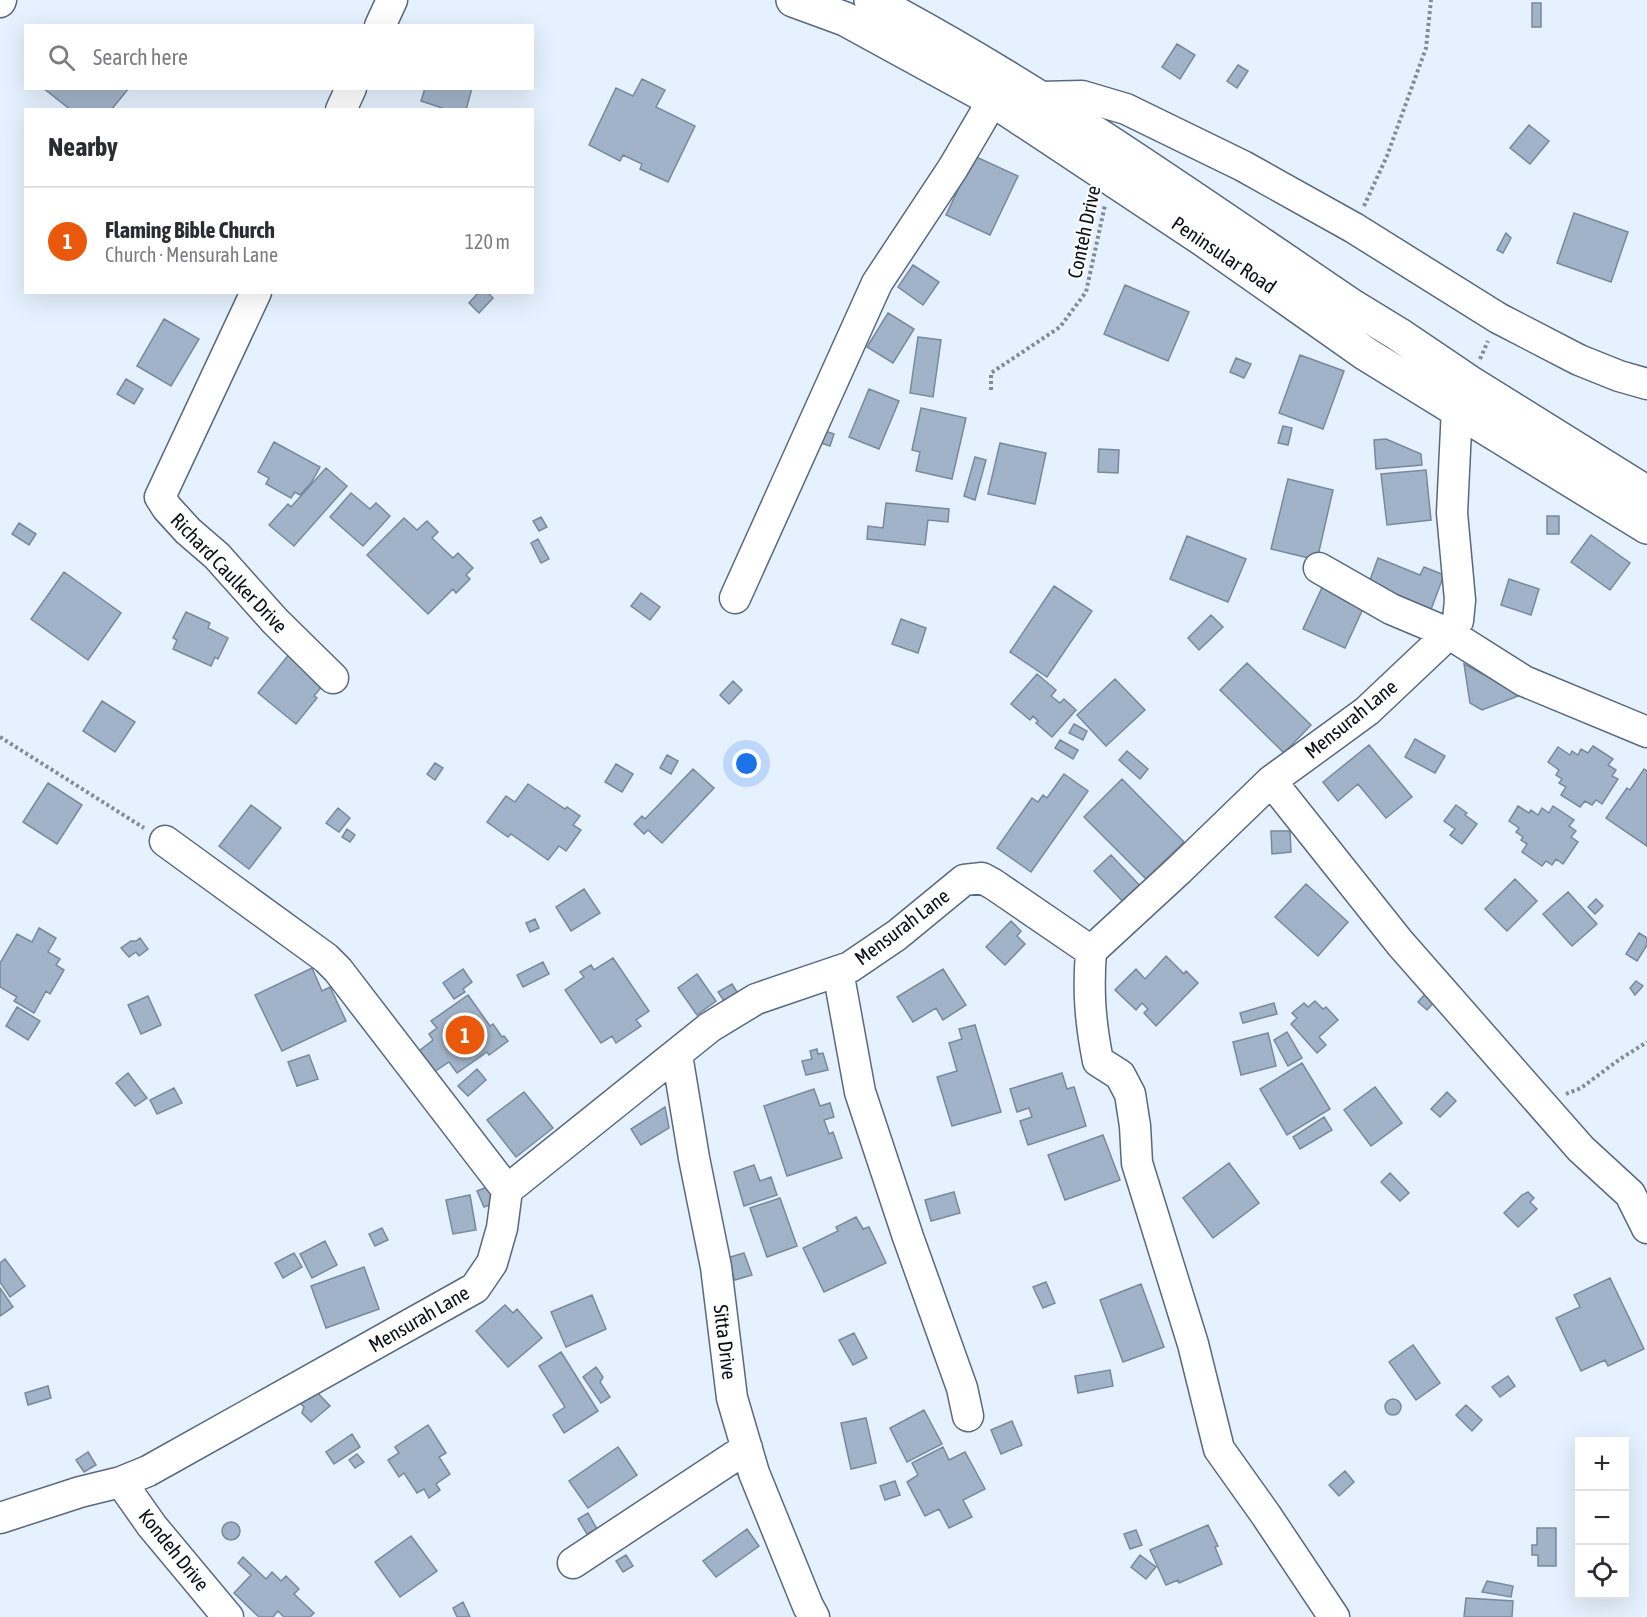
<!DOCTYPE html>
<html lang="en">
<head>
<meta charset="utf-8">
<style>
  :root { --surface:#fff; --page:#f2f2f3; --text:#2b2b33; --muted:#7c7c81; --line:#e1e1e2; --accent:#ea580c }
  body { margin:0; font-family:"Asap Condensed",sans-serif; background:var(--page); color:var(--text) }
  .controls { position:absolute; right:18px; bottom:18px; display:grid; overflow:hidden; border-radius:0px; box-shadow:0 6px 24px #0002 }
  .controls button { width:54px; height:54px; display:grid; place-items:center; padding:0; border:0; border-bottom:2px solid var(--line); background:var(--surface); color:var(--text); font:30px sans-serif }
  .you { position:absolute; left:747px; top:764px; width:21px; height:21px; margin:-15px; border:4px solid #fff; border-radius:50%; background:#1a73e8; box-shadow:0 0 0 9px #1a73e833 }
  .badge { display:grid; place-items:center; width:39px; height:39px; border-radius:50%; background:var(--accent); color:#fff; font-size:20px; font-weight:700 }
  .pin { position:absolute; translate:-50% -50%; border:3px solid #fff; box-shadow:0 2px 6px #0006 }
  .list { margin:0; padding:0; list-style:none }
  h2 { display:flex; justify-content:space-between; align-items:center; height:78px; margin:0; padding:0 24px; font-size:26px }
  h2 small { font-size:20px; font-weight:400; color:var(--muted) }
  .list li { display:grid; grid-template-columns:39px 1fr auto; gap:18px; align-items:center; box-sizing:border-box; height:108px; padding:0 24px; border-top:2px solid var(--line) }
  .list b { display:block; font-size:22px; white-space:nowrap }
  .list p { margin:0; font-size:20px; white-space:nowrap; color:var(--muted) }
  .list em { font-size:20px; font-style:normal; color:var(--muted) }
  .icon { flex:none; width:33px; height:33px; fill:none; stroke:currentColor; stroke-width:2; stroke-linecap:round; stroke-linejoin:round }
  .map { position:relative; flex:none; width:1647px; height:1617px; overflow:hidden }
  .search { position:absolute; background:var(--surface); box-shadow:0 6px 24px #0002; left:24px; top:24px; width:510px; height:66px; display:flex; align-items:center; gap:15px; box-sizing:border-box; padding:0 21px; border-radius:0px; color:var(--muted); font-size:22px }
  .panel { position:absolute; background:var(--surface); box-shadow:0 6px 24px #0002; left:24px; top:108px; width:510px; height:186px; border-radius:0px }
  .map>svg:first-child { display:block }
  .building { fill:#a1b3c8; stroke:#78899d; stroke-width:1.5 }
  .lines { fill:none; stroke-linecap:round; stroke-linejoin:round }
  .minor-casing { stroke:#59697d; stroke-width:33 }
  .major-casing { stroke:#59697d; stroke-width:36 }
  .path { stroke:#818a95; stroke-width:4; stroke-dasharray:3 3; stroke-linecap:butt }
  .minor { stroke:#fff; stroke-width:30 }
  .major { stroke:#fff; stroke-width:33 }
  .labels { text-anchor:middle; stroke-width:4.5; stroke-linejoin:round; paint-order:stroke }
  .street-label { font-size:20px; fill:#090f16; stroke:#fcfcfc }
</style>
</head>
<body>
<div class="map">
<svg width="1647" height="1617" viewBox="0 0 1647 1617">
  <rect width="100%" height="100%" fill="#e5f1fe"/>
  <path class="building" d="M1532,3H1541V27H1532Z
    M1177,44L1195,55L1180,79L1162,67Z
    M1238,65L1248,71L1237,88L1227,81Z
    M642,79L665,90L656,107L695,126L668,182L640,169L642,164L623,155L620,161L589,145L616,88L633,96Z
    M43,88H129L111,110H71Z
    M425,88H472L466,110H448L421,101Z
    M1529,125L1549,141L1530,164L1510,148Z
    M974,156L1018,176L990,235L946,215Z
    M1574,213L1628,232L1611,282L1557,263Z
    M1506,233L1511,238L1503,253L1497,250Z
    M913,265L939,282L923,305L898,287Z
    M1125,285L1189,312L1168,361L1104,334Z
    M479,292H487L493,298L479,313L469,303Z
    M888,313L914,329L893,363L867,347Z
    M164,319L199,339L171,386L137,366Z
    M918,337L941,340L933,397L910,393Z
    M1300,355L1344,371L1323,429L1279,413Z
    M1236,358L1251,364L1244,378L1230,372Z
    M126,379L143,389L134,404L117,394Z
    M869,389L899,401L879,449L849,437Z
    M921,408L966,418L952,479L916,471L920,452L912,450Z
    M1283,426L1292,428L1288,445L1278,443Z
    M822,430L834,434L830,446L818,442Z
    M1386,439L1421,454L1422,465L1376,469L1374,440Z
    M274,442L320,467L311,483L300,495L295,492L291,498L266,484L269,478L258,472Z
    M1000,443L1046,453L1035,504L988,494Z
    M1099,449L1119,450L1118,473L1098,472Z
    M975,457L986,460L975,500L964,496Z
    M326,468L347,486L294,546L269,525L288,504L291,507Z
    M1426,470L1431,520L1387,525L1381,474Z
    M1288,479L1333,490L1317,560L1271,549Z
    M351,493L370,509L376,503L390,516L363,546L330,517Z
    M886,503L949,509L948,522L928,520L925,545L867,539L868,526L883,528Z
    M1547,516H1559V534H1547Z
    M541,517L547,527L539,531L533,521Z
    M404,518L417,530L427,521L438,532L432,538L453,558L458,553L473,568L466,575L470,579L456,593L453,589L428,614L367,555Z
    M19,523L36,534L29,545L12,534Z
    M1591,535L1630,563L1610,590L1571,562Z
    M1187,536L1246,559L1228,602L1170,579Z
    M538,539L549,559L541,563L531,543Z
    M1378,558L1420,575L1424,567L1444,575L1430,612L1367,588Z
    M64,572L121,613L88,660L31,619Z
    M1509,579L1539,589L1531,615L1501,605Z
    M1325,581L1367,600L1345,648L1303,629Z
    M1054,586L1092,611L1047,677L1010,652Z
    M641,593L660,607L650,620L631,606Z
    M186,612L210,623L208,628L228,638L218,659L215,657L211,666L173,649L177,640L173,638Z
    M1211,615L1223,627L1199,650L1188,638Z
    M901,619L926,628L918,653L892,644Z
    M290,653L323,685L314,696L317,698L296,724L258,693Z
    M1247,663L1311,725L1284,753L1220,690Z
    M1464,664L1521,695L1482,710L1470,703Z
    M1037,674L1056,690L1051,696L1060,703L1064,699L1076,710L1052,737L1036,723L1038,721L1033,716L1030,720L1011,704Z
    M1115,679L1145,710L1106,746L1077,715Z
    M733,681L742,690L729,704L720,695Z
    M102,701L135,722L115,752L83,731Z
    M1074,724L1087,731L1083,740L1069,733Z
    M1415,739L1445,756L1435,773L1405,757Z
    M1060,740L1078,750L1073,759L1055,748Z
    M1369,745L1412,797L1386,818L1358,784L1338,801L1323,782Z
    M1593,746L1613,759L1608,765L1616,770L1612,776L1618,779L1602,804L1596,800L1592,805L1585,801L1580,807L1561,795L1566,787L1559,783L1562,779L1556,775L1559,770L1548,762L1558,747L1570,755L1572,751L1578,755L1581,749L1588,753Z
    M1127,751L1148,769L1140,779L1119,760Z
    M667,755L678,761L671,774L660,768Z
    M435,763L443,768L435,780L427,774Z
    M616,764L633,774L622,792L605,782Z
    M693,769L714,788L662,843L648,830L644,834L634,824L642,816L645,819Z
    M1644,769L1647,771V846L1606,818L1627,788L1630,790Z
    M1064,774L1088,791L1031,872L997,848L1032,798L1038,802L1043,795L1047,798Z
    M1122,779L1184,842L1146,879L1084,817Z
    M48,783L82,805L57,844L23,822Z
    M528,784L565,809L567,807L580,816L573,825L581,830L566,851L559,846L548,860L511,834L508,837L487,822L506,796L515,802Z
    M251,805L281,828L249,869L219,846Z
    M1456,805L1467,813L1465,815L1477,824L1462,844L1450,835L1455,829L1444,821Z
    M1518,806L1529,813L1531,810L1538,815L1542,808L1549,813L1553,806L1574,820L1569,826L1576,831L1571,837L1578,842L1563,864L1556,859L1552,865L1546,861L1542,866L1522,852L1527,844L1521,840L1523,837L1516,832L1519,828L1509,821Z
    M338,808L350,818L339,832L326,823Z
    M347,829L355,835L350,842L342,837Z
    M1271,831H1290L1291,852L1272,854Z
    M1111,855L1144,890L1127,906L1094,871Z
    M1515,879L1537,901L1507,931L1485,909Z
    M1306,884L1348,922L1318,956L1275,917Z
    M584,889L600,913L571,931L556,907Z
    M1568,892L1597,924L1572,946L1543,914Z
    M1596,899L1603,906L1595,914L1588,907Z
    M535,919L539,928L530,932L526,923Z
    M1011,921L1021,931L1017,936L1025,944L1005,965L986,947Z
    M39,928L56,938L48,952L60,959L56,965L64,970L50,994L46,991L34,1013L14,1001L17,997L0,987V963L17,934L32,942Z
    M1639,933L1647,938V945L1637,961L1626,954Z
    M140,938L148,949L139,956L136,952L129,957L121,948L131,941H136Z
    M1166,956L1184,974L1186,971L1198,983L1156,1026L1144,1013L1148,1009L1142,1003L1136,1010L1115,990L1136,969L1145,979Z
    M613,958L649,1011L636,1020L641,1026L616,1043L612,1036L601,1043L565,990L584,977L580,972L591,965L594,970Z
    M543,962L549,974L523,987L517,975Z
    M312,968L322,991L330,987L346,1021L282,1051L255,995Z
    M463,969L472,982L463,989L465,992L454,999L443,983Z
    M943,969L966,1005L943,1020L936,1008L913,1022L897,997Z
    M697,974L716,1001L697,1015L678,988Z
    M1636,981L1643,986L1635,995L1630,988Z
    M732,984L739,995L726,1004L718,992Z
    M1427,992L1436,1000L1427,1010L1418,1002Z
    M468,995L490,1026L493,1024L502,1037L504,1036L508,1041L489,1055L487,1052L457,1073L449,1062L434,1072L419,1051L433,1040L429,1034L437,1028L431,1021Z
    M148,996L161,1025L141,1034L128,1005Z
    M1315,1001L1323,1009L1326,1007L1338,1020L1319,1037L1326,1045L1317,1053L1291,1024L1297,1018L1292,1013L1304,1003L1308,1007Z
    M1274,1003L1277,1014L1243,1023L1240,1013Z
    M17,1007L40,1021L28,1040L6,1026Z
    M975,1025L1001,1112L952,1126L937,1077L957,1071L949,1043L962,1039L959,1029Z
    M1287,1032L1302,1058L1288,1066L1274,1040Z
    M1268,1033L1276,1066L1241,1075L1233,1042Z
    M817,1049L818,1054L823,1053L828,1070L806,1075L802,1061L812,1059L810,1051Z
    M309,1055L318,1079L297,1086L288,1062Z
    M1302,1063L1330,1109L1287,1135L1260,1089Z
    M477,1069L486,1080L468,1096L458,1086Z
    M128,1073L147,1098L135,1106L116,1083Z
    M1062,1073L1067,1089L1074,1087L1086,1126L1028,1145L1020,1121L1032,1117L1029,1108L1017,1112L1010,1089Z
    M1375,1087L1402,1123L1371,1146L1344,1110Z
    M174,1088L182,1103L157,1114L150,1100Z
    M814,1089L820,1106L830,1103L834,1117L824,1120L829,1134L833,1132L842,1158L787,1176L764,1106Z
    M524,1092L553,1128L516,1157L487,1120Z
    M1447,1092L1456,1101L1440,1117L1431,1109Z
    M665,1107L669,1128L641,1145L631,1129Z
    M1324,1117L1332,1130L1300,1149L1293,1137Z
    M1103,1135L1120,1180L1065,1200L1048,1155Z
    M1229,1163L1259,1203L1213,1238L1183,1198Z
    M754,1165L760,1181L771,1177L777,1195L744,1206L734,1172Z
    M1390,1173L1409,1193L1400,1201L1381,1182Z
    M490,1186L497,1202L484,1207L477,1191Z
    M954,1192L960,1213L931,1221L925,1200Z
    M1528,1192L1534,1198L1530,1202L1537,1209L1518,1227L1504,1213L1522,1195Z
    M470,1195L476,1230L453,1234L446,1200Z
    M780,1198L797,1246L767,1257L750,1208Z
    M856,1217L863,1229L869,1227L886,1263L824,1292L803,1248L838,1231L836,1227Z
    M382,1228L388,1240L375,1246L369,1234Z
    M325,1241L337,1265L312,1278L300,1254Z
    M294,1253L302,1267L283,1278L275,1263Z
    M744,1253L752,1275L735,1280L727,1258Z
    M5,1259L25,1286L10,1297L0,1282V1263Z
    M364,1267L379,1309L326,1328L311,1286Z
    M1610,1278L1644,1349L1608,1366L1605,1360L1581,1371L1556,1318L1580,1307L1574,1295Z
    M1046,1282L1055,1303L1043,1308L1033,1287Z
    M1141,1284L1164,1347L1123,1362L1100,1300Z
    M0,1288L13,1307L0,1316Z
    M592,1295L606,1329L566,1347L551,1312Z
    M505,1305L513,1313L517,1309L542,1338L508,1367L476,1331Z
    M854,1333L867,1358L853,1365L839,1340Z
    M1413,1345L1440,1383L1416,1400L1389,1362Z
    M561,1352L598,1411L564,1433L553,1415L565,1407L539,1366Z
    M596,1367L603,1377L600,1382L610,1397L601,1403L583,1377Z
    M1110,1370L1113,1386L1078,1393L1075,1376Z
    M1508,1376L1515,1386L1500,1397L1492,1387Z
    M48,1386L51,1398L28,1405L25,1393Z
    M314,1389L330,1406L311,1422L302,1413L304,1407L299,1402Z
    M1385 1407a8 8 0 1 1 16 0a8 8 0 1 1-16 0Z
    M1466,1405L1482,1420L1472,1431L1456,1415Z
    M924,1410L942,1444L907,1462L890,1428Z
    M866,1418L876,1463L851,1469L841,1423Z
    M1012,1421L1022,1445L1001,1454L991,1430Z
    M428,1425L446,1453L439,1457L450,1474L436,1484L440,1490L429,1498L424,1489L417,1493L404,1473L399,1477L388,1460L399,1453L395,1447Z
    M352,1434L360,1447L334,1464L326,1452Z
    M618,1447L637,1475L588,1508L569,1481Z
    M943,1447L949,1460L965,1452L985,1489L963,1500L972,1517L949,1528L939,1509L925,1516L907,1482L918,1475L912,1463Z
    M88,1452L96,1465L84,1472L76,1460Z
    M357,1454L364,1462L355,1468L349,1460Z
    M1345,1471L1354,1482L1339,1496L1329,1485Z
    M895,1481L900,1495L885,1500L880,1486Z
    M588,1513L597,1529L587,1534L578,1519Z
    M222 1531a9 9 0 1 1 18 0a9 9 0 1 1-18 0Z
    M1208,1525L1218,1546L1215,1547L1222,1564L1179,1583L1178,1580L1166,1585L1150,1550Z
    M1537,1528H1556V1566H1538V1555H1532V1545H1537Z
    M747,1529L759,1546L716,1577L703,1561Z
    M1136,1530L1142,1545L1130,1549L1124,1534Z
    M411,1536L437,1571L400,1597L375,1562Z
    M626,1555L633,1566L623,1572L616,1561Z
    M1140,1555L1156,1567L1146,1579L1131,1567Z
    M243,1557L266,1579L272,1572L281,1581L286,1576L299,1589L294,1594L314,1613L310,1617H284L278,1611L273,1617H259L234,1593L251,1575L238,1563Z
    M1487,1581L1513,1586L1511,1597L1482,1592Z
    M1466,1598L1513,1601L1512,1617H1464Z
    M463,1602L470,1617H457L453,1608Z"/>
  <g class="lines">
    <g class="minor-casing">
      <path id="minor" d="M0,2L1,0
        M380,26L392,0
        M1040,97L1082,96L1126,109L1243,166L1354,228L1498,318L1579,360L1619,376L1647,384
        M341,110L351,88
        M256,292L160,497L167,508L188,531L217,556L275,621L333,678
        M1319,568L1391,609L1448,633L1524,681L1647,732
        M735,598L877,283L953,168L993,100
        M1271,781L1400,943L1581,1149L1630,1194L1647,1228
        M165,841L326,958L338,970L507,1190
        M1091,951C1088,991 1090,1021 1098,1061L1120,1075L1130,1094L1135,1126L1137,1163L1193,1344L1219,1449L1266,1515L1334,1617
        M1091,951L1180,869L1271,781L1367,711L1439,643L1458,621L1460,600L1452,513L1457,408
        M838,971L860,1092L908,1237L962,1388L968,1416
        M677,1055L694,1158L716,1267L732,1398L754,1473L808,1606L814,1617
        M121,1482L152,1526L228,1617
        M0,1518L80,1492L121,1482L148,1471L475,1288L492,1263L502,1228L507,1190L710,1027L756,999L850,967L897,935L964,880L982,878L993,884L1091,951
        M573,1563L747,1448"/>
    </g>
    <g class="major-casing">
      <path id="major" d="M793,0L845,19L993,100L1204,240L1366,354L1647,527
        M871,0C1038,88 1193,198 1349,304L1398,334L1469,382L1647,493"/>
    </g>
    <path class="path" d="M1364,206L1387,156L1426,48L1431,0
      M1480,359L1488,341
      M991,390V373L1060,327L1086,292L1105,205
      M0,737L144,828
      M1566,1094L1581,1088L1620,1059L1647,1042"/>
    <use href="#minor" class="minor"/>
    <use href="#major" class="major"/>
  </g>
  <g class="labels">
    <g class="street-label">
      <text transform="translate(1084 232) rotate(-78)" y="7">Conteh Drive</text>
      <text transform="translate(1224 255) rotate(34)" y="7">Peninsular Road</text>
      <text transform="translate(229 573) rotate(46)" y="7">Richard Caulker Drive</text>
      <text transform="translate(1351 719) rotate(-39)" y="7">Mensurah Lane</text>
      <text transform="translate(902 927) rotate(-37)" y="7">Mensurah Lane</text>
      <text transform="translate(419 1319) rotate(-30)" y="7">Mensurah Lane</text>
      <text transform="translate(725 1342) rotate(83)" y="7">Sitta Drive</text>
      <text transform="translate(174 1550) rotate(51)" y="7">Kondeh Drive</text>
    </g>
  </g>
</svg>
<div class="controls">
<button>+</button>
<button>−</button>
<button><svg class="icon" aria-label="locate" viewBox="0 0 24 24"><circle cx="12" cy="12" r="6"/><path d="M12 2v4M12 18v4M2 12h4M18 12h4"/></svg></button>
</div>
<div class="you"></div>
<div class="pin badge" style="left:465px;top:1035px">1</div>
<div class="search"><svg class="icon" aria-label="search" viewBox="0 0 24 24"><circle cx="10" cy="10" r="6"/><path d="M15 15l6 6"/></svg>Search here</div>
<section class="panel">
<h2>Nearby<small></small></h2>
<ul class="list">
<li><span class="badge">1</span><div><b>Flaming Bible Church</b><p>Church · Mensurah Lane</p></div><em>120 m</em></li>
</ul>
</section>
</div>
</body>
</html>
